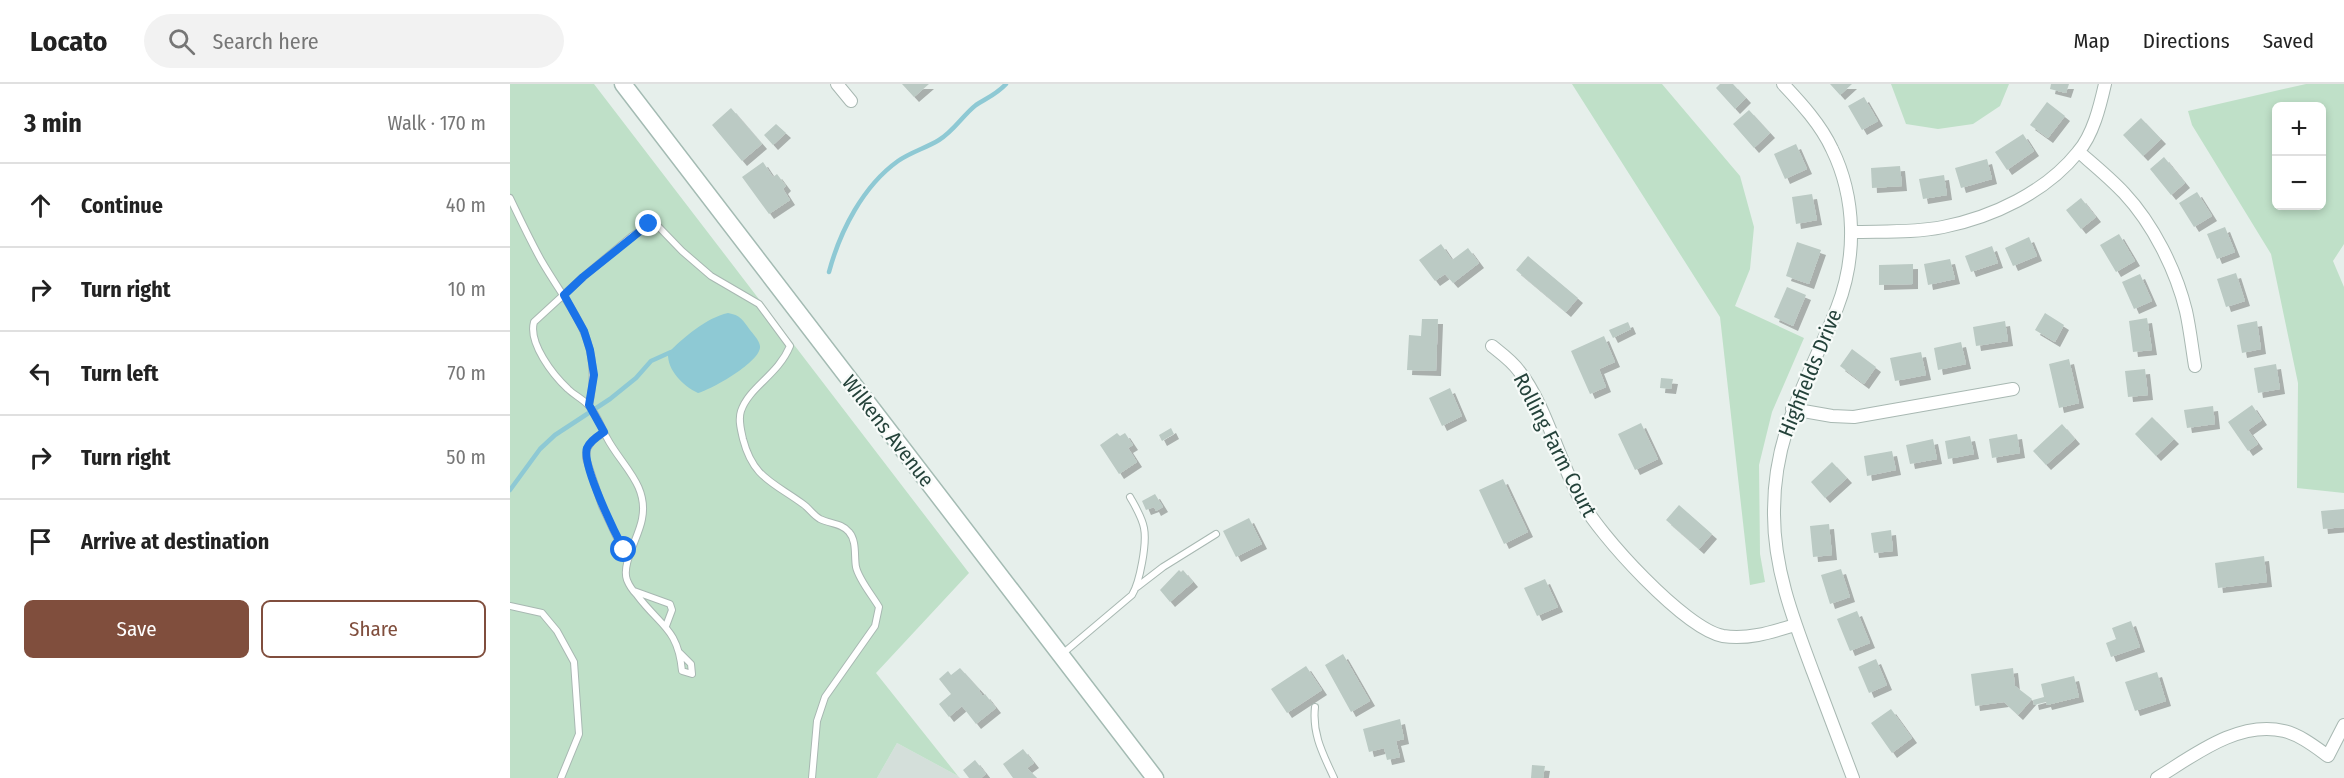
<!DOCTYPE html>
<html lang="en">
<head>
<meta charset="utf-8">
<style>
  :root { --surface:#fff; --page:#f2f2f2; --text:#222; --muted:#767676; --line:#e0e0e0; --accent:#804e3d }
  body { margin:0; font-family:"Fira Sans Condensed",sans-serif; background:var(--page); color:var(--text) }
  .controls { position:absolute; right:18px; top:18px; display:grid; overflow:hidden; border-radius:9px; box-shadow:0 3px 9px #0003 }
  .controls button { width:54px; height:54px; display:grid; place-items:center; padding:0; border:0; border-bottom:2px solid var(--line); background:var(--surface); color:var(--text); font:30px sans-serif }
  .stop { position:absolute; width:18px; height:18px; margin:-14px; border:4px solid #1a73e8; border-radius:50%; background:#fff }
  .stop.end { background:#1a73e8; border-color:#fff; box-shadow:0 2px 6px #0008 }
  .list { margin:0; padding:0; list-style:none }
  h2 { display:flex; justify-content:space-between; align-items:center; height:78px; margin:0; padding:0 24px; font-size:26px }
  h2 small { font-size:20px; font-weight:400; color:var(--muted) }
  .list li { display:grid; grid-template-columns:39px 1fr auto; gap:18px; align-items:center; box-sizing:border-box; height:84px; padding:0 24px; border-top:2px solid var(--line) }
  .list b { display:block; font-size:22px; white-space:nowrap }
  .list em { font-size:20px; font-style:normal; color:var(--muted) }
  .actions { display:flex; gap:12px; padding:18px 24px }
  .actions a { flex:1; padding:14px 0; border:2px solid var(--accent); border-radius:9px; text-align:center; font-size:21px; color:var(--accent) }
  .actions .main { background:var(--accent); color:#fff }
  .icon { flex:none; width:33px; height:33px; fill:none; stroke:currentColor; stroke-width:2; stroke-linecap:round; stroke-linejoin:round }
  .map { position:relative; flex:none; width:1834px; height:694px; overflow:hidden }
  header { display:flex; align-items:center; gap:36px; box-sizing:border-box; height:84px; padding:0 30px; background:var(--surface); border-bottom:2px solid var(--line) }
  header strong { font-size:28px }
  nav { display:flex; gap:33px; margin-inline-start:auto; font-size:21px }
  .search { width:420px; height:54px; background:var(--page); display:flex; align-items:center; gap:15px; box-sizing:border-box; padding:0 21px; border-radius:33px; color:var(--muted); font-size:22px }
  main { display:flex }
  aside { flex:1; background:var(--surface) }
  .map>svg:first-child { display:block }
  .built { fill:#d4dfda }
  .green { fill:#bfe0c8; fill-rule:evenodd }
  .water { fill:#8ec9d4 }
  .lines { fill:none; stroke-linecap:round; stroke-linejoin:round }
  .stream { stroke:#8ec9d4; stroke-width:4.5 }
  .building { fill:#bbcac4; filter:url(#shadow) }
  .service-casing { stroke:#a8b8b2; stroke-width:8 }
  .minor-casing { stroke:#a8b8b2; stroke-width:14 }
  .secondary-casing { stroke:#a4bbb3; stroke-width:19 }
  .service { stroke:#fff; stroke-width:6 }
  .minor { stroke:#fff; stroke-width:12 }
  .secondary { stroke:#fff; stroke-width:16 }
  .route { stroke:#1a73e8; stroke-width:8 }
  .labels { text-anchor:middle; stroke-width:4.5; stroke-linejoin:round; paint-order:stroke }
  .street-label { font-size:21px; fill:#24423a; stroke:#f7fbf9 }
</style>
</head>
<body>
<header>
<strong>Locato</strong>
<div class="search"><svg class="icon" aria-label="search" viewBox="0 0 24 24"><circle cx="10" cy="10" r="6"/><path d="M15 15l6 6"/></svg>Search here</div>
<nav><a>Map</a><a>Directions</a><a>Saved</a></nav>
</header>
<main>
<aside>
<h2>3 min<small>Walk · 170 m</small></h2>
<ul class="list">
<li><svg class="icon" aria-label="ahead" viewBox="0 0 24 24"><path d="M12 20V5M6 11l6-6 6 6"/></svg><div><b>Continue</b></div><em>40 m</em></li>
<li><svg class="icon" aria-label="right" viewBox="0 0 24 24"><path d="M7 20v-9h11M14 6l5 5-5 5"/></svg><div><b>Turn right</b></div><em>10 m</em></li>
<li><svg class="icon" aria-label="left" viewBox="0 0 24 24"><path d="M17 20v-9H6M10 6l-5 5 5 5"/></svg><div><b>Turn left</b></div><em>70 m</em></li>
<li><svg class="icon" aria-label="right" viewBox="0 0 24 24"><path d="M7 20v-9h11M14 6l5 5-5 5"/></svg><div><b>Turn right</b></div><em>50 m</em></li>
<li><svg class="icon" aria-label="arrive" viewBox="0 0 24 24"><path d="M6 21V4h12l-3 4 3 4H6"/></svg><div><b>Arrive at destination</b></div></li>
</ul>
<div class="actions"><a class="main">Save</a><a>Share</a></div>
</aside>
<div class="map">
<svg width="1834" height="694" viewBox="0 0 1834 694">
  <defs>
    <filter id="shadow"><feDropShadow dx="5" dy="5" stdDeviation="0" flood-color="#0004"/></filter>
  </defs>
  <rect width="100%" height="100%" fill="#e6efeb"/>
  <path class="built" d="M387,659L448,692L450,694H367Z"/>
  <path class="green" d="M0,0H84L459,489L366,589L448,692L387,659L367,694H0Z
    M1062,0H1152L1230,92L1244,143L1240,185L1225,222L1294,254L1262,328L1249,381L1250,470L1255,498L1240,501L1210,233Z
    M1381,0H1499L1490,22L1463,40L1428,45L1396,40Z
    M1796,0H1834V160L1823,177L1834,203V409L1787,404L1788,299L1761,170L1682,41L1678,27ZM1812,22V122H1766V22Z"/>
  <path class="water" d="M218,229C230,231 233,236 240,246C243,250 249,256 250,262C252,277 201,306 188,309C173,302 157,286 158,269C174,253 196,234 218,229Z"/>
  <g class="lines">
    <path class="stream" d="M319,188C330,147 353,102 388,77C401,68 416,64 429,56C444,47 453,31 466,21C477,14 487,10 496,0
      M0,406L30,365L45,351L100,315L126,294L141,277L161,268"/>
  </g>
  <path class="building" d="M392,0H419L404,13Z
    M1210,0H1223L1236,14L1225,25L1206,4Z
    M1320,0H1342L1330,11Z
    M1541,0H1559L1556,9L1540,5Z
    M1354,13L1368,37L1352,46L1338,22Z
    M1537,18L1555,32L1538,54L1520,41Z
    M221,24L252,60L232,77L202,41Z
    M1239,26L1260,49L1244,64L1223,40Z
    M1631,34L1651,55L1633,72L1613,51Z
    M266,40L276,49L263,61L254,51Z
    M1513,50L1524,67L1497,86L1485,68Z
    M1286,60L1297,85L1275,95L1264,70Z
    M1654,73L1675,99L1661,111L1640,85Z
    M1477,75L1482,95L1451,104L1445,84Z
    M253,78L263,93L267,90L276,102L273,105L280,116L259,130L232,93Z
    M1390,82L1392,102L1362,104L1361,84Z
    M1434,91L1437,111L1413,115L1409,95Z
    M1687,108L1702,132L1684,143L1669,119Z
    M1302,110L1307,136L1286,140L1282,113Z
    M1571,114L1586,133L1571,145L1556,126Z
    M1715,143L1725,168L1707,175L1697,150Z
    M1609,150L1625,177L1606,188L1590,161Z
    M1519,153L1527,172L1503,182L1495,164Z
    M1287,158L1311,166L1299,200L1276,192Z
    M931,160L942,176L958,164L969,179L943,199L935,190L925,197L909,176Z
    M1482,162L1488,179L1461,188L1455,172Z
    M1018,172L1068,214L1056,228L1006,186Z
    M1440,175L1445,195L1418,201L1414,180Z
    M1403,180V200L1369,201V181Z
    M1726,189L1735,217L1716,223L1707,195Z
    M1630,190L1642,217L1624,225L1612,198Z
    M1277,203L1296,211L1283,242L1264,233Z
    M1535,229L1554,241L1545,258L1525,246Z
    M1637,234L1642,266L1623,268L1619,237Z
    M912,235H928L926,287L897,286L899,251L911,252Z
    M1495,237L1498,257L1466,262L1463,243Z
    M1747,237L1751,265L1732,269L1727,241Z
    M1118,238L1121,245L1103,254L1099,246Z
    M1094,252L1105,278L1089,285L1096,303L1080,310L1061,267Z
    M1451,258L1456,280L1428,286L1424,264Z
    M1342,265L1366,283L1354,300L1330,282Z
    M1411,268L1416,291L1385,297L1380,274Z
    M1559,275L1569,319L1549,324L1539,280Z
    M1766,280L1770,305L1748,309L1744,284Z
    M1635,285L1638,311L1618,313L1615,287Z
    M1151,294L1163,295L1161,305L1150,304Z
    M940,304L952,332L932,342L919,314Z
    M1742,321L1752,336L1738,346L1748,360L1738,367L1718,338Z
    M1703,322L1705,340L1677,344L1674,326Z
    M1642,333L1664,355L1646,372L1625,350Z
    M1131,339L1148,375L1125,386L1108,350Z
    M1552,340L1565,355L1536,381L1523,367Z
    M661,344L664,350L652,357L649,351Z
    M607,349L610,352L615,349L623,361L618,364L627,378L609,390L590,361Z
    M1507,350L1510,369L1482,374L1479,355Z
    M1460,352L1464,370L1438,375L1435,357Z
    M1423,355L1427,375L1400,380L1396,361Z
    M1382,367L1386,386L1357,392L1354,372Z
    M1322,378L1337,394L1315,414L1301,398Z
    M993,395L1018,448L994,460L969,406Z
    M645,410L653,423L646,427L644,423L636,426L632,417Z
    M1169,421L1202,450L1189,465L1156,436Z
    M1834,425V443L1813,445L1811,427Z
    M739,434L752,460L726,473L713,447Z
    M1319,440L1322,471L1303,473L1300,442Z
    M1381,446L1383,467L1364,469L1361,449Z
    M1754,472L1757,498L1708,504L1705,479Z
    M1331,485L1340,513L1320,520L1311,491Z
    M669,486L671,488L673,486L683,498L660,518L650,506Z
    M1035,495L1048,523L1027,532L1014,504Z
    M1347,527L1360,559L1340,567L1327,535Z
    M1621,537L1630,563L1601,573L1596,559L1606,555L1602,544Z
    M833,570L860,617L841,628L815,581Z
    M1366,575L1377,601L1359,609L1348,583Z
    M796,582L812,606L777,629L761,605Z
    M450,584L470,606L469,607L473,612L475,610L486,624L466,640L452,622L439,633L429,620L441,610L429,595L438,587L441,591Z
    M1503,584L1505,602L1522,615L1508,631L1494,618L1465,622L1461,590Z
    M1647,588L1656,617L1625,627L1615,598Z
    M1564,592L1569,613L1537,621L1536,618L1524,621L1523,616L1534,613L1531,600Z
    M1381,625L1402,654L1382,669L1361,639Z
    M890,635L894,655L886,657L890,673L877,676L874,664L859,668L853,645Z
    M513,665L524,679L517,684L527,694H503L493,680Z
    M465,676L476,690L471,694H459L453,686Z
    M1022,681L1035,682L1033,694H1021Z"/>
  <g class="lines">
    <g class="service-casing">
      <path id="service" d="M0,114C10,135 20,156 31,176C61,228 94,256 79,321
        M94,348L82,357L77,365L76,374L92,422L117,475
        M627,503L653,483L706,450
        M124,507L160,520L162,526L156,542
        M0,522L32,529L47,547L64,578L69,650L51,694
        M170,569L181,580L182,590L172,587C168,544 150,542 127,511C123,507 119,501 117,496C111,480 129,453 132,435C139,401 111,381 97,354C91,344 88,331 79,322C73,315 64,311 58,305C43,291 18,259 24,238L73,193L122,152L144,138L172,167L201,192L249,220L280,262C268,291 239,303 231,327C228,336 231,346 233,355C243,394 263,398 293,420C299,424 303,431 310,435C320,440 332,439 339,448C347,457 344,472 346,483C349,496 362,511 369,523L365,542L315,613L307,637L302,694
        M551,571L622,511C630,498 637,459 634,444C632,433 625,422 620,413
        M805,623C802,650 813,670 824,694"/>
    </g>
    <g class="minor-casing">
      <path id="minor" d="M327,0L341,17
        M1273,0C1291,19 1311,41 1322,65C1346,114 1347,173 1327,224C1299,294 1264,347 1264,426C1263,483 1283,535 1303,588C1316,623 1330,659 1343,694
        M1569,68C1584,81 1600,94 1614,109C1643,140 1666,186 1676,227C1680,245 1682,264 1685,282
        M1341,148C1371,147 1404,149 1433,143C1483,133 1536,108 1568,68C1583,51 1590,22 1595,0
        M982,262C992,270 1002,277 1009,287C1035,319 1049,377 1070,415C1088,450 1175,545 1213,552C1238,556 1262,548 1285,541
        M1282,325L1322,332L1344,333L1503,305
        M1647,694C1683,672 1728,636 1774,647C1790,651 1804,662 1818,672L1834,641"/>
    </g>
    <g class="secondary-casing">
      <path id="secondary" d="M113,0L645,694"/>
    </g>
    <use href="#service" class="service"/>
    <use href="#minor" class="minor"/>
    <use href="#secondary" class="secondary"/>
  </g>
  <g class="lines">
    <path class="route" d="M114,466C105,449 71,380 77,364C80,357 88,352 94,348L79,321L84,291L80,266L74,247L54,211L73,193L139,140"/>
  </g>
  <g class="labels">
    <g class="street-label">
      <text transform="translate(1300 289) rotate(-68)" y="7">Highfields Drive</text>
      <text transform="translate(378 347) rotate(52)" y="7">Wilkens Avenue</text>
      <text transform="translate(1045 361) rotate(63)" y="7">Rolling Farm Court</text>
    </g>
  </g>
</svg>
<div class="controls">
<button>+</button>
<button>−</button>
</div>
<div class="stop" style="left:114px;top:466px"></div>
<div class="stop end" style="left:139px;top:140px"></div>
</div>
</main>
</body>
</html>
